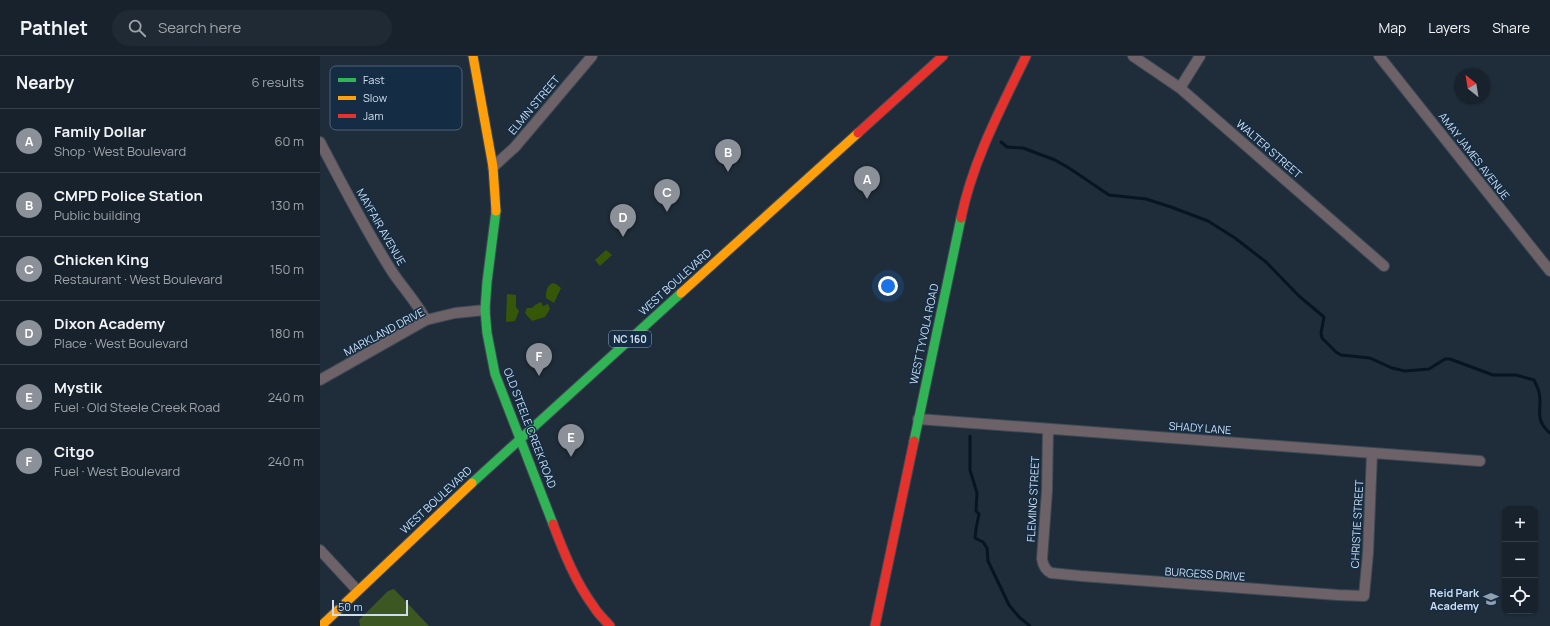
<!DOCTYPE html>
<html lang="en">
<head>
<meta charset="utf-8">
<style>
  :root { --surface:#17222c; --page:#202a34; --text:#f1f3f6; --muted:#9ea4a9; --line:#363f48; --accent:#8c9099 }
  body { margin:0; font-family:Manrope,sans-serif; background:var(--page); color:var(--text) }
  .controls { position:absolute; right:12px; bottom:12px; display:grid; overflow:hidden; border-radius:8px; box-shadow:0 1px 3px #0004 }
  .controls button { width:36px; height:36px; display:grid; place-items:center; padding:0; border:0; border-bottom:1px solid var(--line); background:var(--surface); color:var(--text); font:20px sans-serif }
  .compass { position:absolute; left:1134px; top:12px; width:36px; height:36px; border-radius:50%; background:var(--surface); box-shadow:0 1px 3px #0004; rotate:330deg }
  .scale { position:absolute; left:12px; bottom:10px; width:76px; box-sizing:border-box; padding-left:4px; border:2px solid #cfdded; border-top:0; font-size:11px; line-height:14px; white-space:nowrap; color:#cfdded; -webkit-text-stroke:3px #142d45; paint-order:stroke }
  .you { position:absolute; left:568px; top:230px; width:14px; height:14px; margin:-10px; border:3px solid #fff; border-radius:50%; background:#1a73e8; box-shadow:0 0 0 6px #1a73e833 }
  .badge { display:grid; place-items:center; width:26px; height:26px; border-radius:50%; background:var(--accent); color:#fff; font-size:13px; font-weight:700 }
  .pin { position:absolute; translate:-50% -33px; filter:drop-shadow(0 1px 2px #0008) }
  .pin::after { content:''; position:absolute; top:21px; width:14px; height:12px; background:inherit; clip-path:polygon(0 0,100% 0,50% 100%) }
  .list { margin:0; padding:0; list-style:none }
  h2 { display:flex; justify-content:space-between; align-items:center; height:52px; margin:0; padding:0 16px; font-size:17px }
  h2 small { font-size:13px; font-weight:400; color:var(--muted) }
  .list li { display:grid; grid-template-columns:26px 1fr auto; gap:12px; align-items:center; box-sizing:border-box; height:64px; padding:0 16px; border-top:1px solid var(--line) }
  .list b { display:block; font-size:15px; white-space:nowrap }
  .list p { margin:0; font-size:13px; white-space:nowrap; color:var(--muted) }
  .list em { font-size:13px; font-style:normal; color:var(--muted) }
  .icon { flex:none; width:22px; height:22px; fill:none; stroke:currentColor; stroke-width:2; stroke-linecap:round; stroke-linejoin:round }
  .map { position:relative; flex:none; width:1230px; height:570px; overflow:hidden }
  header { display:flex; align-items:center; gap:24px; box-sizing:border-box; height:56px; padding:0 20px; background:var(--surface); border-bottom:1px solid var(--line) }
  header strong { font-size:19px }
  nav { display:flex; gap:22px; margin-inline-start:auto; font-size:14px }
  .search { width:280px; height:36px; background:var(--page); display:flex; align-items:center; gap:10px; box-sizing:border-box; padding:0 14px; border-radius:22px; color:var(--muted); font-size:15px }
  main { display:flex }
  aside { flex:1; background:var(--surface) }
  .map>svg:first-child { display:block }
  .green { fill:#365708 }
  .forest { fill:#3c5721 }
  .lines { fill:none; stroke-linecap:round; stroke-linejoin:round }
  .stream { stroke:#071421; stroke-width:3 }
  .street-casing { stroke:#3e4954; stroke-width:12 }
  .fast-casing { stroke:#3e4954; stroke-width:11 }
  .slow-casing { stroke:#3e4954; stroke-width:11 }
  .jam-casing { stroke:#3e4954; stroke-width:11 }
  .street { stroke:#6c6268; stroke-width:10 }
  .fast { stroke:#30b455; stroke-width:9 }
  .slow { stroke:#ff9f0a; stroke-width:9 }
  .jam { stroke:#e5322d; stroke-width:9 }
  .labels { text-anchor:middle; stroke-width:3; stroke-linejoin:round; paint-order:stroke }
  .shield { fill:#142d45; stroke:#97a8bb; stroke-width:1 }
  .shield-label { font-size:10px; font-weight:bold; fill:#cfdded }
  .street-label { font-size:11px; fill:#cfdded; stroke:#142d45 }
  .poi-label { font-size:11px; font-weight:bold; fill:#cfdded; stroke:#142d45; text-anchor:end }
  .key { fill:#142d45; stroke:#4c6277; stroke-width:1 }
  .key-label { font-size:11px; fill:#cfdded }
</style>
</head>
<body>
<header>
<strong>Pathlet</strong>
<div class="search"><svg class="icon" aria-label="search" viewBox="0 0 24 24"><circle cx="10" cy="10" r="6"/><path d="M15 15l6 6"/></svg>Search here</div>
<nav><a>Map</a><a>Layers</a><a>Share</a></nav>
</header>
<main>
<aside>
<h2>Nearby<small>6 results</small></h2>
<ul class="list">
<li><span class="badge">A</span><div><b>Family Dollar</b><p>Shop · West Boulevard</p></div><em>60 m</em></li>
<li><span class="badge">B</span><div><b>CMPD Police Station</b><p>Public building</p></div><em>130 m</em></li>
<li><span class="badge">C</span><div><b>Chicken King</b><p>Restaurant · West Boulevard</p></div><em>150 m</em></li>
<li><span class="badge">D</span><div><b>Dixon Academy</b><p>Place · West Boulevard</p></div><em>180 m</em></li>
<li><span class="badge">E</span><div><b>Mystik</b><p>Fuel · Old Steele Creek Road</p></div><em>240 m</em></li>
<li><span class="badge">F</span><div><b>Citgo</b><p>Fuel · West Boulevard</p></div><em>240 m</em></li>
</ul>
</aside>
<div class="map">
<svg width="1230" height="570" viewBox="0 0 1230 570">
  <rect width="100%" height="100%" fill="#1f2d3a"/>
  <path class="green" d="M286,194L292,199L280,210L275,204Z
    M233,227L236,228L241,232L234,247L226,242C226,236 226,230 233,227Z
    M187,238L196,239V251L199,255L195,265L186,266Z
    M221,246L223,250L228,248L230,253L225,261L212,265L205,257L207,252H212L215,249Z"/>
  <path class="forest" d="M74,533L109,570H40L39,564L68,535Z"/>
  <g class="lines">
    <path class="stream" d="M681,86L687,91L703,92L735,104L749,112L789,139L826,143L851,151L888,165L915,182L946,206L979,240L1004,261L1001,277L1002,282L1016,296L1021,299L1050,302L1072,312L1085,315L1109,313L1125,303H1130L1173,319H1196L1214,324C1216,328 1218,332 1219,336C1223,352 1213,363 1230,377
      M650,380V414L657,437L656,455L659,458L656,473L655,482L663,486L667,492L668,505L689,549L699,561L710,570"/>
    <g class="street-casing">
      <path id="street" d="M813,0L860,32L1064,210
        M1059,0L1230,215
        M860,32L880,0
        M0,86C23,130 46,175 73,217C84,233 97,247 106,264
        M173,111L195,91L272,0
        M0,324L106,264L135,257L165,254
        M598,363L1160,405
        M728,374L727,435L722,503C723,509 725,514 731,517L761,520L1018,539L1044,540L1048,497L1052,397
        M0,494L37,534"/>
    </g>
    <g class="fast-casing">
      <path id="fast" d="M176,155L167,226L165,254L167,277L175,318L233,468
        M594,385L641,162
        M152,427L361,237"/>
    </g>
    <g class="slow-casing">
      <path id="slow" d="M153,0L173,111L176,155
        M361,237L538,77
        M1,570L152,427"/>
    </g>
    <g class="jam-casing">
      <path id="jam" d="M538,77L623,0
        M641,162C653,104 681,52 706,0
        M233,468C244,497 256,527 274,551C278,558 285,564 290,570
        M555,570L594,385"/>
    </g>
    <use href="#street" class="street"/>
    <use href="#fast" class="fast"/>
    <use href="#slow" class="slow"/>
    <use href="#jam" class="jam"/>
  </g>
  <defs>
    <g id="school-bare" transform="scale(1.2)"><path d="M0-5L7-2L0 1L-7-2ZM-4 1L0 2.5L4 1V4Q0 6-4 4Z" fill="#919fae" stroke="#142d45" stroke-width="2.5" paint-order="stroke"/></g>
  </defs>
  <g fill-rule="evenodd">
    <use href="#school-bare" x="1171" y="543"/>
  </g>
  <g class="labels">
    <rect class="shield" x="289" y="275" width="42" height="16" rx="3"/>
    <g class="shield-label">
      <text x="310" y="287">NC 160</text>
    </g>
    <g class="street-label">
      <text transform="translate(214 49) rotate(-50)" y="4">ELMIN STREET</text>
      <text transform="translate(949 93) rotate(41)" y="4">WALTER STREET</text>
      <text transform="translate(1154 100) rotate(52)" y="4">AMAY JAMES AVENUE</text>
      <text transform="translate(61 171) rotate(60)" y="4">MAYFAIR AVENUE</text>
      <text transform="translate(355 226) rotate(-42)" y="4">WEST BOULEVARD</text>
      <text transform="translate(64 276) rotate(-28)" y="4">MARKLAND DRIVE</text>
      <text transform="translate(604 278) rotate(-78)" y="4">WEST TYVOLA ROAD</text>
      <text transform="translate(210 372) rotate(69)" y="4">OLD STEELE CREEK ROAD</text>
      <text transform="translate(880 372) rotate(4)" y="4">SHADY LANE</text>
      <text transform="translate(713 443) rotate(-87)" y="4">FLEMING STREET</text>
      <text transform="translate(116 444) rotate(-43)" y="4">WEST BOULEVARD</text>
      <text transform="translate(1037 468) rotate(-87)" y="4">CHRISTIE STREET</text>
      <text transform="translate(885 518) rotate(4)" y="4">BURGESS DRIVE</text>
    </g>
    <g class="poi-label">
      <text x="1159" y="541">Reid Park<tspan x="1159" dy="13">Academy</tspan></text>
    </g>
  </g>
  <rect x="10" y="10" width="132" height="64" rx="6" class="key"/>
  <rect x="18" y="22" width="18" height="4" fill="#30b455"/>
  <rect x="18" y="40" width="18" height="4" fill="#ff9f0a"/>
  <rect x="18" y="58" width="18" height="4" fill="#e5322d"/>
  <g class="key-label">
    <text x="43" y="28">Fast</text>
    <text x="43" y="46">Slow</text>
    <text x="43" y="64">Jam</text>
  </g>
</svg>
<div class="controls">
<button>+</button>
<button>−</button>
<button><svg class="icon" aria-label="locate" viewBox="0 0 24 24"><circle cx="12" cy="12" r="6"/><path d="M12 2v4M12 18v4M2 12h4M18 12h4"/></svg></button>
</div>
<svg class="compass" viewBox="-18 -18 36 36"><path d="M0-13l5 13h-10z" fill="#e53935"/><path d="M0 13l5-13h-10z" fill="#9ea4a9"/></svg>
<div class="scale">50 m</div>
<div class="you"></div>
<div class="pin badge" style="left:547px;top:143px">A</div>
<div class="pin badge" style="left:408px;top:116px">B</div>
<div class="pin badge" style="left:347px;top:156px">C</div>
<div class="pin badge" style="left:303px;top:181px">D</div>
<div class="pin badge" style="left:251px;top:401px">E</div>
<div class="pin badge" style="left:219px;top:320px">F</div>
</div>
</main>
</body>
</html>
